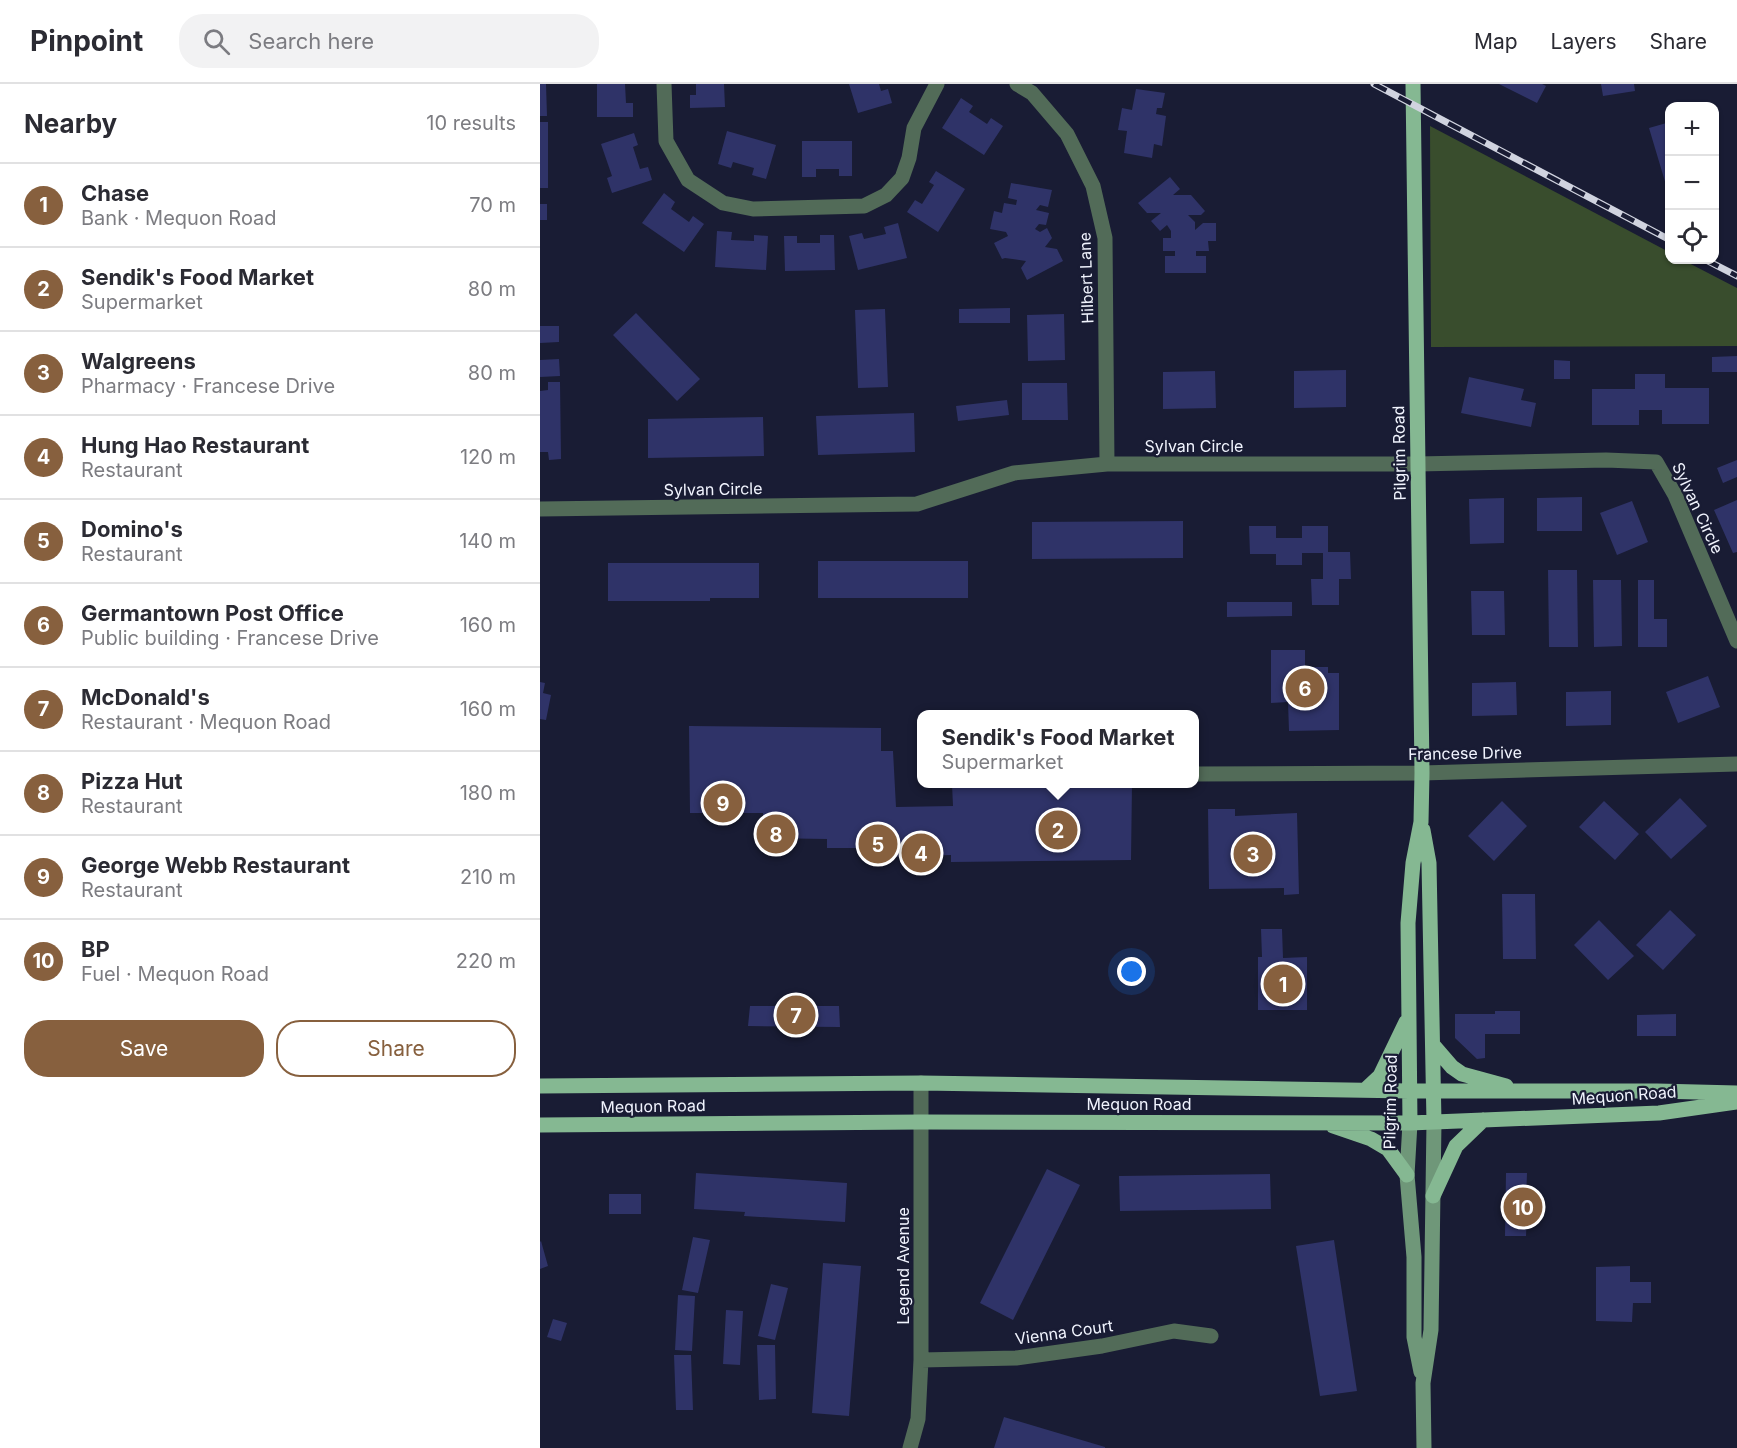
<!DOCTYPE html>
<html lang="en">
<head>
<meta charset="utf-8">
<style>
  :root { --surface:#fff; --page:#f2f2f3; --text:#2b2b33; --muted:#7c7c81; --line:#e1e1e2; --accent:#87603e }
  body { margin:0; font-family:Inter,sans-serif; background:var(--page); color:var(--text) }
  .controls { position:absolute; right:18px; top:18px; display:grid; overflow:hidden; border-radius:12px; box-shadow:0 2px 4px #0004 }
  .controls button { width:54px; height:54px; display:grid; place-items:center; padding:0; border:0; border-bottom:2px solid var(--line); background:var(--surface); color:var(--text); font:30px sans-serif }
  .you { position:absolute; left:592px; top:888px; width:21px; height:21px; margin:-15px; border:4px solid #fff; border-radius:50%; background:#1a73e8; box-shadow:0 0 0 9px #1a73e833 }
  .badge { display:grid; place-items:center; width:39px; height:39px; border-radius:50%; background:var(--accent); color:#fff; font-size:20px; font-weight:700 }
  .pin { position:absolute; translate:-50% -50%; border:3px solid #fff; box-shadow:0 2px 6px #0006 }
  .popup { position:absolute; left:377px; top:626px; width:282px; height:78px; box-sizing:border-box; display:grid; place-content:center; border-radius:12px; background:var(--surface); filter:drop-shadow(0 2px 4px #0005); font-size:20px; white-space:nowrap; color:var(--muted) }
  .popup b { font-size:22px; color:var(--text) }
  .popup::after { content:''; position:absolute; left:50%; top:100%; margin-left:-12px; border:12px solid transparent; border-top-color:var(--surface) }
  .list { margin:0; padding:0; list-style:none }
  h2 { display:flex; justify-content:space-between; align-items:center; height:78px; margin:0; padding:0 24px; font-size:26px }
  h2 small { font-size:20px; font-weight:400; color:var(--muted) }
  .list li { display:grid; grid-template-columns:39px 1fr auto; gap:18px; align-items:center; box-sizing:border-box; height:84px; padding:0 24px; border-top:2px solid var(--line) }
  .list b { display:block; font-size:22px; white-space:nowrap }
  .list p { margin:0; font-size:20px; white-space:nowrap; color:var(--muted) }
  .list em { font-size:20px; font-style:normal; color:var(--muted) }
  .actions { display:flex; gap:12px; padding:18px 24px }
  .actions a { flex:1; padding:14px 0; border:2px solid var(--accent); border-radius:24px; text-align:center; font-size:21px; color:var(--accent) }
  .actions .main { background:var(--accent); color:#fff }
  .icon { flex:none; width:33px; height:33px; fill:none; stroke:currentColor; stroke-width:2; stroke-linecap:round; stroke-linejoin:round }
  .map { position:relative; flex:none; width:1197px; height:1364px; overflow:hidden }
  header { display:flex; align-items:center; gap:36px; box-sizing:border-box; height:84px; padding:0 30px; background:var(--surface); border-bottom:2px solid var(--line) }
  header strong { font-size:28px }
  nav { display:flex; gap:33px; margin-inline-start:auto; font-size:21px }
  .search { width:420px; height:54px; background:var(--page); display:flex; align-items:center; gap:15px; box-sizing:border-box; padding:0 21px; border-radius:24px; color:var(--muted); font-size:22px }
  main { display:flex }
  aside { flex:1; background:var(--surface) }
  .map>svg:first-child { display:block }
  .green { fill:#394d2d }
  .building { fill:#2f3368 }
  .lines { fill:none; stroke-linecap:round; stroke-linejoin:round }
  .street { stroke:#526b58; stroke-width:15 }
  .secondary { stroke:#6f9779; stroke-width:15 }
  .primary { stroke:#85b892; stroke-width:15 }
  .rail-casing { stroke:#d0d3df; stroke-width:7 }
  .rail { stroke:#191c34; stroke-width:4.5; stroke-dasharray:14; stroke-linecap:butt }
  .labels { text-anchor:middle; stroke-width:4.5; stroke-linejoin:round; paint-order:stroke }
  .street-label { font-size:16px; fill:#f1f4fe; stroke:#191c34 }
</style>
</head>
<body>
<header>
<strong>Pinpoint</strong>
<div class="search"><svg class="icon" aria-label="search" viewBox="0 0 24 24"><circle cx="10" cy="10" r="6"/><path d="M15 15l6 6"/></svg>Search here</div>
<nav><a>Map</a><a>Layers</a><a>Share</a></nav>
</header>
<main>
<aside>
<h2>Nearby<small>10 results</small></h2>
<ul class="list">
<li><span class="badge">1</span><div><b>Chase</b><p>Bank · Mequon Road</p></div><em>70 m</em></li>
<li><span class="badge">2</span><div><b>Sendik's Food Market</b><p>Supermarket</p></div><em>80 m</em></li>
<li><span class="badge">3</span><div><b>Walgreens</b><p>Pharmacy · Francese Drive</p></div><em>80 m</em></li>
<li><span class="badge">4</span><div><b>Hung Hao Restaurant</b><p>Restaurant</p></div><em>120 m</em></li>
<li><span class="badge">5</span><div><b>Domino's</b><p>Restaurant</p></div><em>140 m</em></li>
<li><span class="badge">6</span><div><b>Germantown Post Office</b><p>Public building · Francese Drive</p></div><em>160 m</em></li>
<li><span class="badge">7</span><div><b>McDonald's</b><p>Restaurant · Mequon Road</p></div><em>160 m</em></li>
<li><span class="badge">8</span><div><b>Pizza Hut</b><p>Restaurant</p></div><em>180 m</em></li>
<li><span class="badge">9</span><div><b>George Webb Restaurant</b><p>Restaurant</p></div><em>210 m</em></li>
<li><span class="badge">10</span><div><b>BP</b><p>Fuel · Mequon Road</p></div><em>220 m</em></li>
</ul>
<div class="actions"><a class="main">Save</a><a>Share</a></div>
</aside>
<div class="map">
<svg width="1197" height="1364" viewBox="0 0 1197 1364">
  <rect width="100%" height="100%" fill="#191c34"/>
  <path class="green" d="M890,42L1129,168L1130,176H1143L1197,204V262L891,263Z"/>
  <path class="building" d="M0,0H6L7,32H0Z
    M57,0H85L86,19H93V33H57Z
    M156,0H184L185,23L150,24V11H156Z
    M309,0H339L341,7L348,5L352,19L318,29Z
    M959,0H1002L1006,2L997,19Z
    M1061,0H1094L1095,7L1063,12Z
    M596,5L625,9L622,24H617L616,30L626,32L622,62L614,60L612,74L584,69L587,47L578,46L582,24L592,26Z
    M421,14L433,22L429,28L447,40L451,34L463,42L444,71L402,44Z
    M0,38H8V104H0Z
    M1130,38V111H1129L1109,44Z
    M187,47L236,61L226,95L212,91L214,84L193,78L191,84L178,80Z
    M94,49L98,61L93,63L100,85L108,83L112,96L72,109L67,94L72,92L61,60Z
    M262,57H312V92H299V85H276V93H262Z
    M396,87L425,105L398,148L367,128L375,116L382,120L394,101L389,98Z
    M630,93L640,105L633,111H651L665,127L661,131H648L655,138V146L663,139H676V157H668L669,167H656V172H666V189H625V172H635V167H623V154H631V147L627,141L620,147L611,137L621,129H607L598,119Z
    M471,99L512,106L508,123L500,121L496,126L509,129L506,141L499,140L495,145L500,148L507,144L512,154L505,163L517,165L523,177L487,196L481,184L486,177L465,174L462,175L454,159L468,152L466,148L450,145L454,127L462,129L464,119L476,121L477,116L468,114Z
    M124,109L135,118L131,125L149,138L153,132L164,140L144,168L102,139Z
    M0,120H7V136H0Z
    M358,139L367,174L318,186L309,152L322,149L324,155L346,150L344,143Z
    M177,147L192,148L191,156L214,157V151L228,152L226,186L175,183Z
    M280,151H294L295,186L245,187L244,152H257V159H280Z
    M470,224V239H419V225Z
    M345,225L348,303L318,304L315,226Z
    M96,229L160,295L137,317L73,251Z
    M524,230L525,276L488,277L487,231Z
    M0,242H19V258L0,259Z
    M1197,272V288H1172V273Z
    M19,275L20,292L0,293V276Z
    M1014,276L1030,277V295H1014Z
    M806,286V323L754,324V287Z
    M675,287L676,324L623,325V288Z
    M1095,290H1125V304H1169V340H1122V326H1099V341H1052V305H1095Z
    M929,293L984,305L981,316L996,319L991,343L921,329Z
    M8,298H20L21,375L9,376L8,368H0V307L8,306Z
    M482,299H527L528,336H482Z
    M467,316L469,331L418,337L416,322Z
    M374,329L375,368L278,371L276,332Z
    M223,333L224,372L108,374V335Z
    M1197,376V393L1183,399L1177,384Z
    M1042,413V447H997V414Z
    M964,414V459L930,460L929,415Z
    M1197,416V468L1193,469L1174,426Z
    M1092,417L1108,458L1077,471L1060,429Z
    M643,437V474L492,475V438Z
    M709,442H736V454H762V442H788V468H810L811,495H799V521H772L771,495H783V469H762V481H736V470H710Z
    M278,477H428V514H278Z
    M68,479H219V514H170V517H68Z
    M1008,486H1037L1038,563H1009Z
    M1053,496H1081L1082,562L1054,563Z
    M1098,496H1114V535H1127V563H1098Z
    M931,507H964L965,551H932Z
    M687,518H752V532L687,533Z
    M731,566H765V583H788V589H799V646L749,647L748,618L731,619Z
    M1168,592L1180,623L1138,639L1126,608Z
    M0,598L5,599L3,609L11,611L6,636L0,635Z
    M976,598L977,631L932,632V599Z
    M1071,607V641L1026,642V608Z
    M149,642L341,644V667H353L356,723L413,722L412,700H592L591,776L411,778V771L326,774L327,764H287V755L224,754L223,729H150Z
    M1140,714L1167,742L1131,775L1105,748Z
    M962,717L987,742L954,777L928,752Z
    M1064,717L1099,750L1075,776L1039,743Z
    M668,725H695V732L757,729L759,810L744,811V804L669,805Z
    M962,810H995L996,875H963Z
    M1130,826L1156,851L1123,886L1096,861Z
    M1059,836L1094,872L1068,896L1034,861Z
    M721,845H742L743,874L767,873V926H718V873H722Z
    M210,922H299L300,943L208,942Z
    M955,927H980V950H945V974L937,975L915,954V930H955Z
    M1136,930V952H1097V931Z
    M507,1085L540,1101L473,1236L440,1219Z
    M156,1089L307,1099L305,1138L204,1132L205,1128L154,1125Z
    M966,1089H987L986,1117H1001L1000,1130H987L986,1152H965Z
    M730,1090L731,1125L580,1127L579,1092Z
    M69,1110H101V1130H69Z
    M153,1153L170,1156L158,1209L142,1206Z
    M794,1156L817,1307L780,1312L756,1162Z
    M1,1157L8,1182L0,1185V1158Z
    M283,1179L321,1182L309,1332L272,1329Z
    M1090,1182V1198H1111V1219H1093L1092,1238L1056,1237V1183Z
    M231,1200L248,1204L235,1256L218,1252Z
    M138,1211L155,1212L152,1267L135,1266Z
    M186,1226L203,1227L200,1281L183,1280Z
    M13,1235L27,1239L21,1257L7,1253Z
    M217,1261H235L236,1315L219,1316Z
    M134,1271H151L153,1326H136Z
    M464,1333L565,1363V1364H454Z"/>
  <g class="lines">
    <path class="street" d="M124,0L126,57L148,96L183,119L213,125L324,122L346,111L362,94L369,74L374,44L397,0
      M477,0L492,9L527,50L553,102L565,154L567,380
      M0,425L377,420L474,389L567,380H877L1066,376L1116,378L1135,411L1197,557
      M654,690L882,689L1197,680
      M381,1276L476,1274L562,1262L634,1247L671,1252
      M370,1364L378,1335L381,1276V999"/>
    <path class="secondary" d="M870,1039L867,1091L874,1173V1253L881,1288
      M884,1364L883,1299L891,1246L894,1038"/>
    <path class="primary" d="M883,746L889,779L894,1038
      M893,961L912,983L922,990L966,1002
      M0,1002L381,999L869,1007H1117L1197,1009
      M825,1006L840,992L866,938
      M870,1039L868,839L873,779L881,738L882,689L873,0
      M0,1041L381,1038L870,1039L1119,1029L1197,1018
      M793,1042L831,1055L848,1065L867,1091
      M893,1112L916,1062L943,1036"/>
    <g class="rail-casing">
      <path id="rail" d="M834,0L1130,156
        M1166,176L1197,192"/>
    </g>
    <use href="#rail" class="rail"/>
  </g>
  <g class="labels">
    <g class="street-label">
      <text transform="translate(546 194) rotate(-92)" y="6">Hilbert Lane</text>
      <text x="654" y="368">Sylvan Circle</text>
      <text transform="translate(859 369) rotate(-91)" y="6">Pilgrim Road</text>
      <text transform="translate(173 405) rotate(-1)" y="6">Sylvan Circle</text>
      <text transform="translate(1158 424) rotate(65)" y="6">Sylvan Circle</text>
      <text transform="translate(925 669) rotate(-1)" y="6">Francese Drive</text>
      <text transform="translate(1084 1011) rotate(-4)" y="6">Mequon Road</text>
      <text transform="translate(850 1018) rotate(-89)" y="6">Pilgrim Road</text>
      <text x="599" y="1026">Mequon Road</text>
      <text transform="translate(113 1022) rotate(-1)" y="6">Mequon Road</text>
      <text transform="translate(363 1182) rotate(-90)" y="6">Legend Avenue</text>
      <text transform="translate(524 1248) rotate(-8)" y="6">Vienna Court</text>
    </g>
  </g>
</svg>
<div class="controls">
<button>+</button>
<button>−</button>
<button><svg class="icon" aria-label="locate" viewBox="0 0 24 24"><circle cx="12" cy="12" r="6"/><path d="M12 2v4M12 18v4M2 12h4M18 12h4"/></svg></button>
</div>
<div class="you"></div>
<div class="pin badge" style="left:743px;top:900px">1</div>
<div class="pin badge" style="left:518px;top:746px">2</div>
<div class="popup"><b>Sendik's Food Market</b>Supermarket</div>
<div class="pin badge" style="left:713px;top:770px">3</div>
<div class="pin badge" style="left:381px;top:769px">4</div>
<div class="pin badge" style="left:338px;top:760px">5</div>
<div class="pin badge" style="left:765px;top:604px">6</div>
<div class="pin badge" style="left:256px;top:931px">7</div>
<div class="pin badge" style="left:236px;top:750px">8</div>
<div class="pin badge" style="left:183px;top:719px">9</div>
<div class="pin badge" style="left:983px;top:1123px">10</div>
</div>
</main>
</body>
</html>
